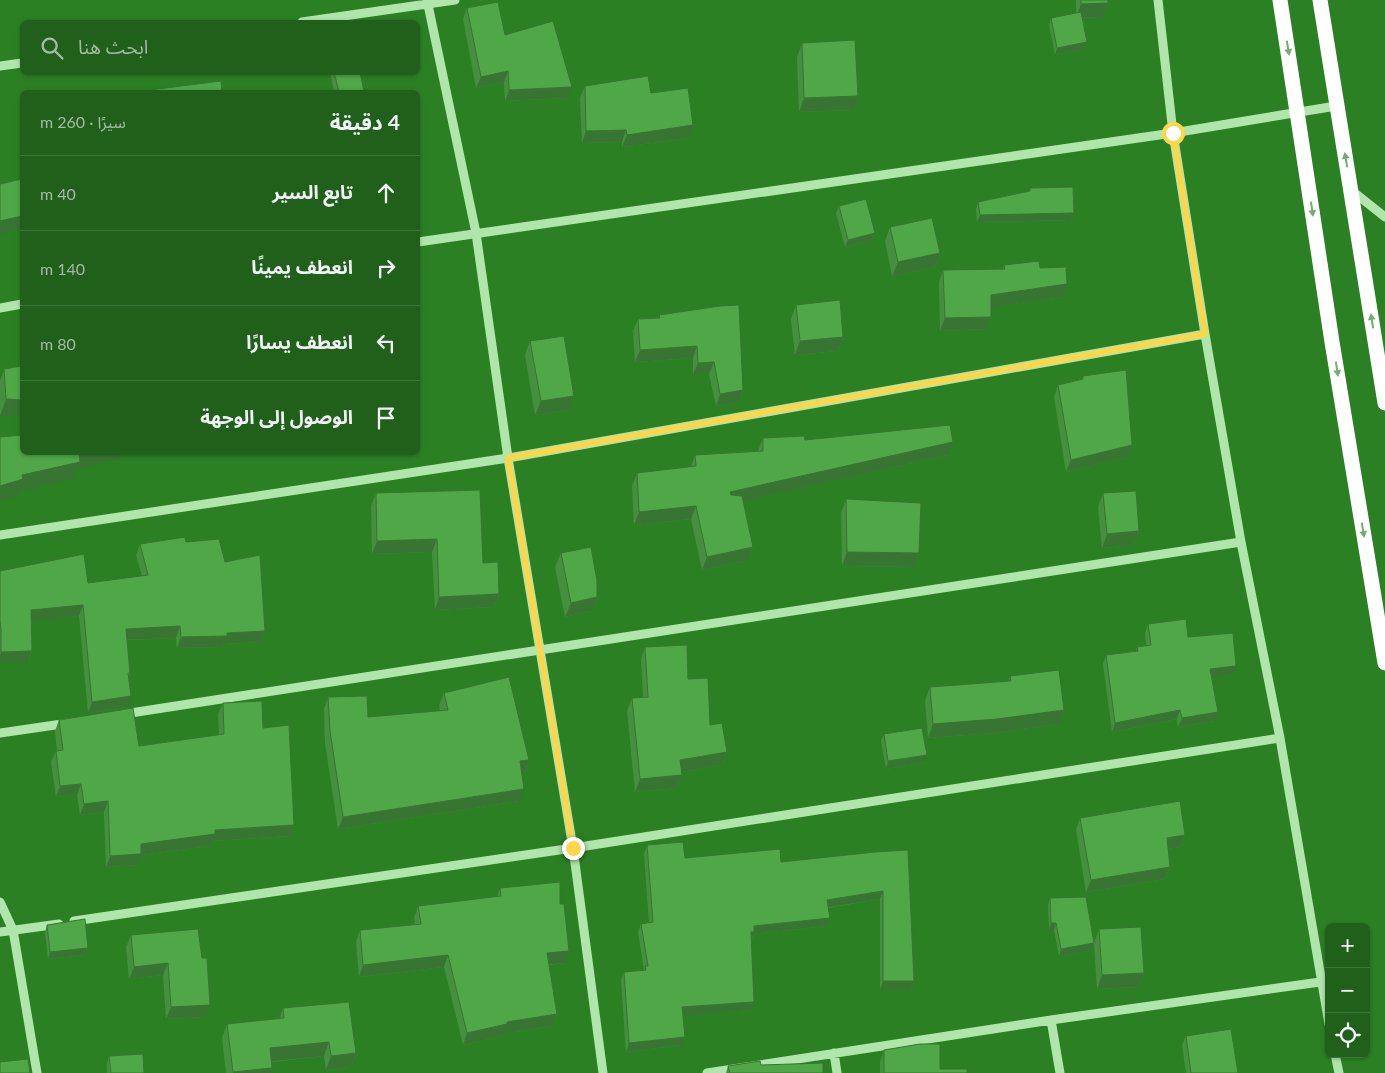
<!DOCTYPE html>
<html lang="ar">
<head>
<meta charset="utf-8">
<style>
  :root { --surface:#20601b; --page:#2d6928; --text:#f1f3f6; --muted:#a2bba3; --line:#3d753a }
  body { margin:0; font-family:Lato,"Noto Sans Arabic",sans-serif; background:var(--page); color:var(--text); direction:rtl }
  .controls { position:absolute; right:15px; bottom:15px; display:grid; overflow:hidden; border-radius:8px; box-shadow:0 1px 4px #0004 }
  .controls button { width:45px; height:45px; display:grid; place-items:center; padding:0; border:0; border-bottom:1px solid var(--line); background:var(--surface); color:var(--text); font:25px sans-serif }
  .stop { position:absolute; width:15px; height:15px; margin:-11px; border:4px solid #ffd54a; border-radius:50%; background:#fff }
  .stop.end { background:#ffd54a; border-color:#fff; box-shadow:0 1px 5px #0008 }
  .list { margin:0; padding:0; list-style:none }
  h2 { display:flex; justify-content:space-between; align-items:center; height:65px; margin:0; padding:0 20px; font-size:21px }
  h2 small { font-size:16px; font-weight:400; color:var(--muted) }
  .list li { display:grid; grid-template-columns:32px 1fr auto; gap:15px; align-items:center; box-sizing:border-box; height:75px; padding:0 20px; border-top:1px solid var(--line) }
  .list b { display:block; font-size:19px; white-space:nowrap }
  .list em { font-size:16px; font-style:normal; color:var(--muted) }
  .icon { flex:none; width:28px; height:28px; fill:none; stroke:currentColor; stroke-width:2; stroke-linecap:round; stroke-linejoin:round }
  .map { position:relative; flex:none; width:1385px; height:1073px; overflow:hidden; direction:ltr }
  .search { position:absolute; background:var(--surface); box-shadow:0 1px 4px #0004; left:20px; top:20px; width:400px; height:55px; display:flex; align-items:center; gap:12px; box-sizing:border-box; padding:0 18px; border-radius:8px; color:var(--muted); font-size:19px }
  .panel { position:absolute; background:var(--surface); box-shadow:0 1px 4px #0004; left:20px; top:90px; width:400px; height:365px; border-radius:8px; direction:rtl }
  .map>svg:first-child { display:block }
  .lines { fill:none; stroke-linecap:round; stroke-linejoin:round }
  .minor { stroke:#b0e6ab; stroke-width:9 }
  .highway { stroke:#fff; stroke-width:15 }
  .wall { fill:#45903e }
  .shaded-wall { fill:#387532 }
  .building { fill:#50a748; stroke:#387532 }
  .oneway { fill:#75ac71 }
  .route { stroke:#ffd54a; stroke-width:6 }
</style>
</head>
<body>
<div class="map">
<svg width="1385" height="1073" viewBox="0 0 1385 1073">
  <rect width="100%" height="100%" fill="#2b8024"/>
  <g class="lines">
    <path class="minor" d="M427,0L476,233L508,458L573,848L603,1073
      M1158,0L1173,133L1205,334L1241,542L1280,738L1329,1024
      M302,22L455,0
      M0,66L22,63
      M1351,190L1385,217
      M418,242L1173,133L1336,106
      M0,308L22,304
      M0,535L508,458L1205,334
      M124,714L1241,542
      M0,733L69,723
      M0,902L13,930L37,1073
      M74,921L573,848L1280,738
      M0,932L59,924
      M1051,1020L1060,1073
      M834,1053L837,1073
      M1335,1054L1339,1073
      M707,1073L1051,1020L1320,982"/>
    <path class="highway" d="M1280,0L1332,342L1385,663
      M1320,0L1385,403"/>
  </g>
  <path class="wall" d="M1076,0H1108V3L1103,17L1083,18L1087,42L1085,49L1055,55L1049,25L1051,18L1076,13Z
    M467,8L505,35L568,98L505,101L504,82L476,88L463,19Z
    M802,43L853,110L799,112L797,57Z
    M330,72H360L364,92H334Z
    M585,86L651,93L689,138L622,147V142L582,143L580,98Z
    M1030,188L1074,213L1071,220L977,222L976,209L978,202L1029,191Z
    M839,206L875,233L872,240L845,247L836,213Z
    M890,227L940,253L935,267L892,276L885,241Z
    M1004,265L1040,268L1062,297L991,307V317L987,329L940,331L939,282L943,270L1003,269Z
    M796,305L843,337L838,351L795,355L791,319Z
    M720,306L743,390L739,402L716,406L709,374H693V358L635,362L633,331L638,319L658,318L659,315Z
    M530,341L574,396L569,410L535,415L525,355Z
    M22,366L0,416V381L4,369Z
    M1083,376L1132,445L1127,457L1066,472L1054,397L1058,385L1082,379Z
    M763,438L805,440L948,455L743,501L753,547L749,560L702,570L691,519L634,525L632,486L637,473L691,467L695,455L758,451Z
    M376,493L483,563L499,594L494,607L435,610L432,552L372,554L371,506Z
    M1103,493L1139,531L1134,545L1102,548L1098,507Z
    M846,499L919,553L914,567L842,566L841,513Z
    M186,542L225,562L265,631L261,642L224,644L223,647L177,648L176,638L127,640L130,673L129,678L127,707L88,713L79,616L32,621V651L28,663H0V571L88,583L142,576L136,555L140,544Z
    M561,553L597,597L592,611L565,617L555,567Z
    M1148,624L1188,637L1233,675L1212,677L1215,721L1178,727L1177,719L1112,732L1103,664L1106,655L1136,651L1137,647L1146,645L1145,633Z
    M645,647L688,679L710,725L727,752L722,765L681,772L682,775L677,788L635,792L627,711L632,698L643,697L641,659Z
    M1010,676L1059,724L992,733L928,738L925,701L930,687L1009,681Z
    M444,693L529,760L525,772H522L519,801L338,829L325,743L324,709L328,697L368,717L440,711L439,705Z
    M223,703L263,728L294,825L290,836L213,841L211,846L141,855L137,865L106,867L104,812L80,815L77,795L56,797L51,762L56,751H57L55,731L59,720L139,746L219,735L218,714Z
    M884,734L925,762L886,769L881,741Z
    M1080,818L1185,835L1180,847L1168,849L1170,867L1165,879L1086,892L1076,830Z
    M647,845L685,858L781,862L875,852L914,981L911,990H880V899L828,908L827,926L754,934L752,939L751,1010L683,1015L682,1045L626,1052L621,980L624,972L644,970L638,932L641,924L649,922L644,854Z
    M500,888L560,904L565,963L549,965L557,1014L552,1026L504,1034L503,1036L463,1045L444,967L359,977L356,942L360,930L415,925L414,918L418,906L497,897Z
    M1050,898L1094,943L1092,950L1059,956L1054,930H1049L1048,905Z
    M47,925L88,948L85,955L48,959L45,932Z
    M1099,929L1144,973L1139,987L1097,989L1094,943Z
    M131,935L202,958L206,1017L166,1019L163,975L129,979L126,947Z
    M283,1008L356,1053L351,1067L326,1070L324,1056L272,1062V1068L271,1073H226L222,1038L227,1024L280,1018Z
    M1186,1036L1238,1073H1186L1182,1045Z
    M884,1050L940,1069L967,1073H880V1062Z
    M109,1056L144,1073H107V1063Z
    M761,1065L823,1073H726L728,1066Z"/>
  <path class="shaded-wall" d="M1108,3L1103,17L1076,18L1081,4Z
    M1087,42L1085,49L1055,55L1057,48Z
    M508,71L504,82L476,88L481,77Z
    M572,87L568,98L505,101L509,90Z
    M858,96L853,110L799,112L804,98Z
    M693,125L689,138L622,147L627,135Z
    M626,130L622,142L582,143L586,131Z
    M1074,213L1071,220L977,222L980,215Z
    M22,216V229L0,234V221Z
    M875,233L872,240L845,247L848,240Z
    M940,253L935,267L892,276L898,262Z
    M1067,284L1062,297L986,308L991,295Z
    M991,317L987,329L940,331L945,318Z
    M843,337L838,351L795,355L800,341Z
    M697,346L693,358L635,362L640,350Z
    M714,362L709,374H693L698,363Z
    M743,390L739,402L716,406L720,394Z
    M574,396L569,410L535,415L541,401Z
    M6,399L22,400V416H0Z
    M953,442L948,455L726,505L730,492Z
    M1132,445L1127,457L1066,472L1071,460Z
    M79,452H122L119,460L78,468L74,479L19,491L17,496L0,501V486L22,475Z
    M696,506L691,519L634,525L639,512Z
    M1139,531L1134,545L1102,548L1107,534Z
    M437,539L432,552L372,554L377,541Z
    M753,547L749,560L702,570L707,557Z
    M847,552L919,553L914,567L842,566Z
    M499,594L494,607L435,610L439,597Z
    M597,597L592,611L565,617L571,603Z
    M83,605L79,616L27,622L31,610Z
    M180,626L176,638L122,640L126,629Z
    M265,631L261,642L224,644L223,647L177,648L181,637L227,633Z
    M32,651L28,663H0V656L1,652Z
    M1236,666L1233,675L1207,678L1210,669Z
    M131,696L127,707L88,713L92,702Z
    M1064,710L1059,724L992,733L928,738L933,724Z
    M1180,710L1177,719L1112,732L1115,723Z
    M1218,712L1215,721L1178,727L1182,718Z
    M727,752L722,765L675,773L680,760Z
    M927,755L925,762L886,769L888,761Z
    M529,760L525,772L516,773L520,761Z
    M682,775L677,788L635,792L640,779Z
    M81,784L77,795L56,797L60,786Z
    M524,789L519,801L338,829L343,817Z
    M108,801L104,812L80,815L84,804Z
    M294,825L290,836L213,841L211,846L141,855L137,865L106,867L110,856L141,844L215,830Z
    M1185,835L1180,847L1163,850L1167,838Z
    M1170,867L1165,879L1086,892L1091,880Z
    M883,891L880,899L824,908L827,900Z
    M830,918L827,926L754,934L751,940H748L754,926Z
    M1051,923H1056L1054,930H1049Z
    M1094,943L1092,950L1059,956L1061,949Z
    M88,948L85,955L48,959L50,952Z
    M569,951L565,963L543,965L547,953Z
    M448,955L444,967L359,977L363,965Z
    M168,963L163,975L129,979L134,967Z
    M1144,973L1139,987L1097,989L1102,975Z
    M883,981H914L911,990H880Z
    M754,1002L751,1010L679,1016L682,1007Z
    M210,1005L206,1017L166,1019L171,1007Z
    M557,1014L552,1026L504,1034L503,1036L463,1045L467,1033L507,1022Z
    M685,1037L682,1045L626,1052L629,1043Z
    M329,1042L324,1056L265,1062L270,1048Z
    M356,1053L351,1067L326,1070L331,1056Z
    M272,1068L271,1073H233V1072Z"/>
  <path class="building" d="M1081,0H1108V3L1081,4Z
    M498,2L505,35L553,21L572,87L509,90L508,71L481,77L467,8Z
    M1081,12L1087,42L1057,48L1051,18Z
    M855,40L858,96L804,98L802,43Z
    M334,72H360L364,92H339Z
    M648,76L651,93L688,88L693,125L627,135L626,130L586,131L585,86Z
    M221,81L222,92H151L150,90Z
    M22,179V216L0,221V184Z
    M1073,187L1074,213L980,215L978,202L1030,191V188Z
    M866,199L875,233L848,240L839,206Z
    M932,218L940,253L898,262L890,227Z
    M1039,261L1040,268L1066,267L1067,284L991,295V317L945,318L943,270L1005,269L1004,265Z
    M840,300L843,337L800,341L796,305Z
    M739,305L743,390L720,394L714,362L698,363L697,346L640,350L638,319L660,318L659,315L720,306Z
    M564,336L574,396L541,401L530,341Z
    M22,366V400L6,399L4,369Z
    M1126,370L1132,445L1071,460L1058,385L1083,379V376Z
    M950,425L953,442L730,492L731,495L742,496L753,547L707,557L696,506L639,512L637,473L696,466L695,455L763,451V438L804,436L805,440Z
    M22,435V452H79L80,462L22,475L23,479L0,486V437Z
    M480,490L483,563L498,562L499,594L439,597L437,539L377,541L376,493Z
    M1136,491L1139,531L1107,534L1103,493Z
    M846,499L921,503L919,553L847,552Z
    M185,537L186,542L219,539L225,562L260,555L265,631L227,633V636L181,637L180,626L126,629L130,673H128L131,696L92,702L83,605L31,610L32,651L1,652V628L0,622V571L84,554L88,583L148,575L140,544Z
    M591,547L597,581V597L571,603L561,553Z
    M1186,619L1188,637L1233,633L1236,666L1210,669L1218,712L1182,718L1180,710L1115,723L1106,655L1138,651L1137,647L1151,645L1148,624Z
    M687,645L688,679L708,678L710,725L722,723L727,752L680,760L682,775L640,779L632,698L648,697L645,647Z
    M1059,670L1064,710L997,719L933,724L930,687L1011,681L1010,676Z
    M509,677L529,760L520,761L524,789L343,817L330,731L328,697L367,696L368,717L448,710L444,693Z
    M262,701L263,728L289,725L294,825L215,830V834L141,844V854L110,856L108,801L84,804L81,784L60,786L56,751L63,750L59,720L133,708L139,746L224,734L223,703Z
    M922,728L927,755L888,761L884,734Z
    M1180,801L1185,835L1167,838L1170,867L1091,880L1080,818Z
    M683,842L685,858L780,849L781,862L875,852L908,850L914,981H883V891L827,900L830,918L754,926V932H751L754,1002L682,1007L685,1037L629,1043L624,972L646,970L645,966H648L641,924L653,922L647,845Z
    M560,882V904H564L569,951L547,953L557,1014L507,1022V1024L467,1033L448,955L363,965L360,930L421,924L418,906L501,896L500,888Z
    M1086,897L1094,943L1061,949L1056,923H1051L1050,898Z
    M85,919L88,948L50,952L47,925Z
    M1141,927L1144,973L1102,975L1099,929Z
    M198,929L202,958H207L210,1005L171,1007L168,963L134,967L131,935Z
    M349,1002L356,1053L331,1056L329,1042L270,1048L272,1068L233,1072L227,1024L284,1018L283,1008Z
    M1231,1029L1238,1073H1191L1186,1036Z
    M920,1044H940V1069H967V1073H884V1050Z
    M143,1054L144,1073H111L109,1056Z
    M28,1059L30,1073H0V1062Z
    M760,1061L761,1065L823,1063V1073H730L728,1066Z"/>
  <defs><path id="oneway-solid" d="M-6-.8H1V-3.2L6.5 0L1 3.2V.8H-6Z" transform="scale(1.25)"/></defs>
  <g class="oneway">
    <use href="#oneway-solid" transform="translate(1288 48) rotate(81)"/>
    <use href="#oneway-solid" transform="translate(1346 160) rotate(-100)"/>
    <use href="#oneway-solid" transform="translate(1312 209) rotate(82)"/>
    <use href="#oneway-solid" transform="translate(1372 321) rotate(-99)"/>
    <use href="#oneway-solid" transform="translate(1337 369) rotate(81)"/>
    <use href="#oneway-solid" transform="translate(1363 530) rotate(81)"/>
  </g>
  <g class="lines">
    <path class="route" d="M573,848L508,458L1205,334L1173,133"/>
  </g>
</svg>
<div class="controls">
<button>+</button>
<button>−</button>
<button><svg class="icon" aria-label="locate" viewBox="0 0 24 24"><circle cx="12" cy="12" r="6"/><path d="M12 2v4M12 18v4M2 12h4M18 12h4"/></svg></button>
</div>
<div class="stop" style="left:1173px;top:133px"></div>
<div class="stop end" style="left:573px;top:848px"></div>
<div class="search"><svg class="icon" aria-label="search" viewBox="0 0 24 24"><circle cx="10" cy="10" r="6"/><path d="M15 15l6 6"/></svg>ابحث هنا</div>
<section class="panel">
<h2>4 دقيقة<small>سيرًا · 260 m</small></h2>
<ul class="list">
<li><svg class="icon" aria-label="ahead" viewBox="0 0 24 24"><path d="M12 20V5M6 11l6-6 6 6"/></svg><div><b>تابع السير</b></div><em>40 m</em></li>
<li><svg class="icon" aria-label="right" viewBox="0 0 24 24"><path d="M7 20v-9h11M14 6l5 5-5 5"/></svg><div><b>انعطف يمينًا</b></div><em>140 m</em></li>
<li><svg class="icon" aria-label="left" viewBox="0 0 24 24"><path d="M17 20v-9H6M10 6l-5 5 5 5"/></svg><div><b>انعطف يسارًا</b></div><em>80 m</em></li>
<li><svg class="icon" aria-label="arrive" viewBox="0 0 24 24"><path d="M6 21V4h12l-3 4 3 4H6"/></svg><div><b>الوصول إلى الوجهة</b></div></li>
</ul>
</section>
</div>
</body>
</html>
